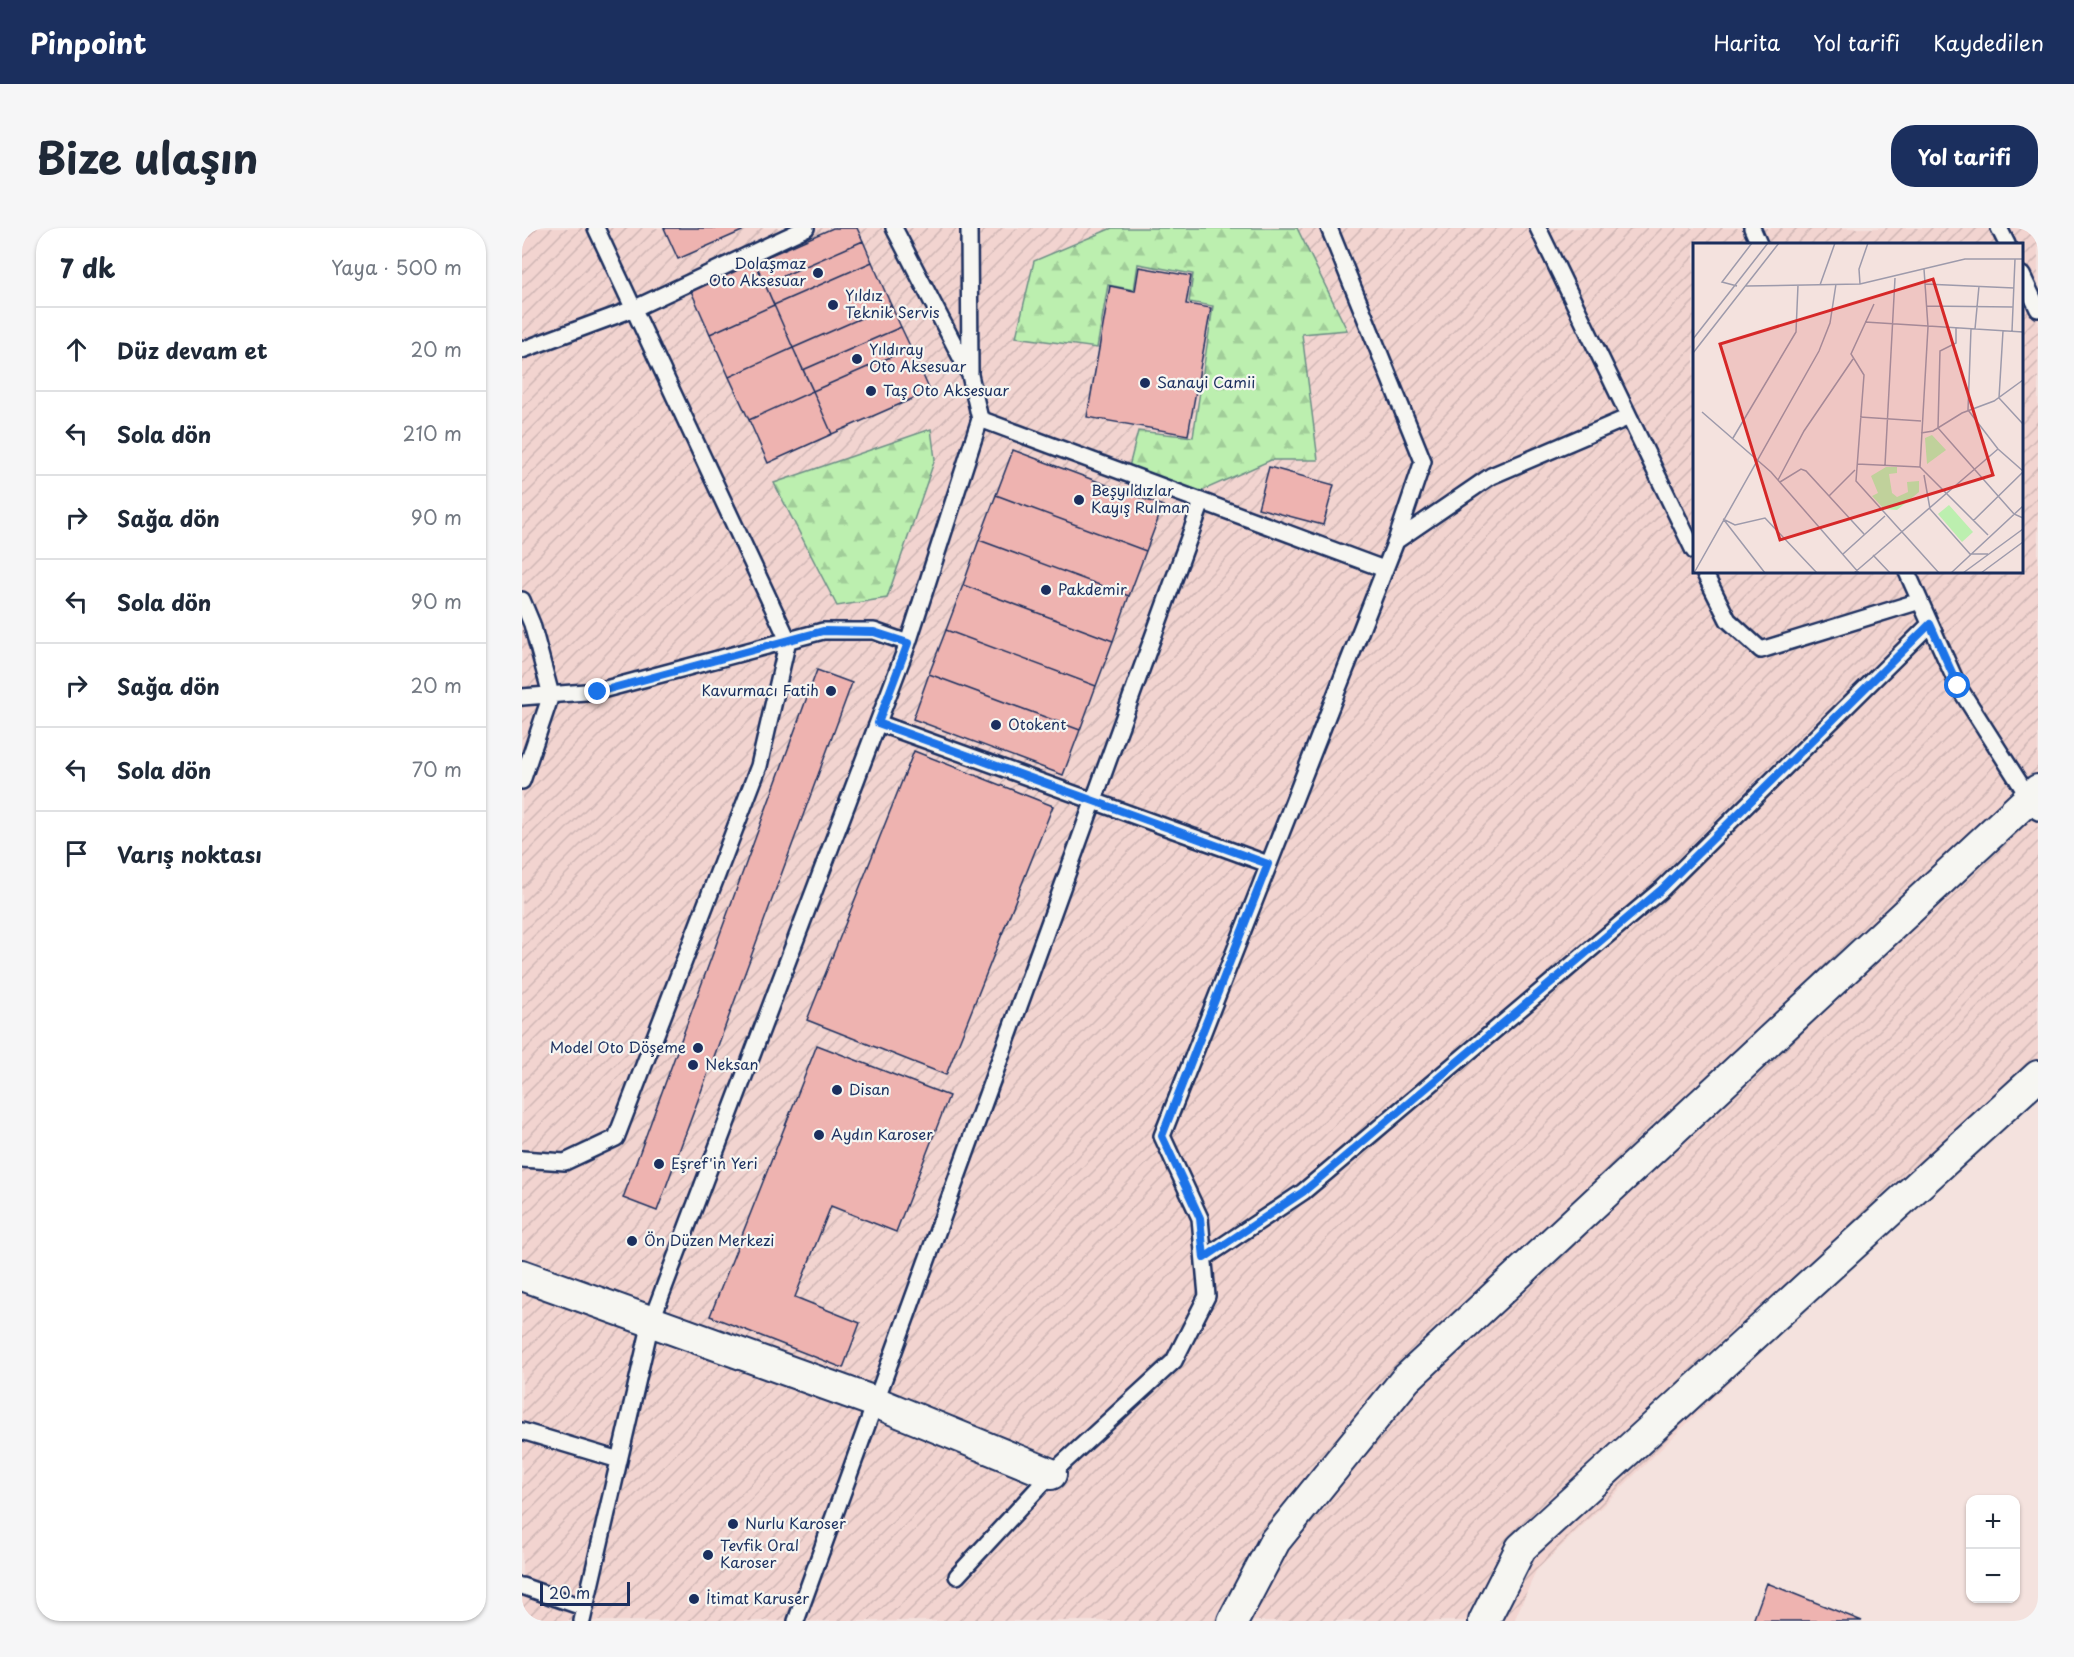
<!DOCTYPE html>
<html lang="tr">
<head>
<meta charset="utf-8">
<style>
  :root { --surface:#fff; --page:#f6f6f7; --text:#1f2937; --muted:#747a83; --line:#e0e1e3; --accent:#1b2f5e }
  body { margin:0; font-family:"Playpen Sans",sans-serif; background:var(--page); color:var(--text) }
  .controls { position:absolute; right:18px; bottom:18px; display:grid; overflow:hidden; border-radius:12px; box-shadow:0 2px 4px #0004 }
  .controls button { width:54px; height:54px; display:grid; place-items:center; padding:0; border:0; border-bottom:2px solid var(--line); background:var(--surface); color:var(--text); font:30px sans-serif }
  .scale { position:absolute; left:18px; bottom:15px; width:90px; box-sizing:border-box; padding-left:6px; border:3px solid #1b2f5e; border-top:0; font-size:16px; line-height:21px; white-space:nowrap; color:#1b2f5e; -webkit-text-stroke:4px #f6f6f2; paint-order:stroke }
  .stop { position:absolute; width:18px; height:18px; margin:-14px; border:4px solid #1a73e8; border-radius:50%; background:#fff }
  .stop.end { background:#1a73e8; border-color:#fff; box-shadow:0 2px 6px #0008 }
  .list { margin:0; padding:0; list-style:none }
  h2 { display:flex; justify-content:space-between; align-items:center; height:78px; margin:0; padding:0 24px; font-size:26px }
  h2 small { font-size:20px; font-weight:400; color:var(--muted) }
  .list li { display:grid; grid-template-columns:39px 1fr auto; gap:18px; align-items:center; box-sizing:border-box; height:84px; padding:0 24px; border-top:2px solid var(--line) }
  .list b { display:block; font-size:22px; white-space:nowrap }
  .list em { font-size:20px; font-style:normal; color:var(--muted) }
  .icon { flex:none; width:33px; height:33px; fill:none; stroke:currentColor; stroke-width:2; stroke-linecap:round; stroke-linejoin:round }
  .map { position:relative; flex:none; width:1516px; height:1393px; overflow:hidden; border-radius:24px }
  header { display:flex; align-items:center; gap:36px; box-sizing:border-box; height:84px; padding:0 30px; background:var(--accent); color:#fff }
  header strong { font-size:28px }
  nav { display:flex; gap:33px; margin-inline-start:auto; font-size:21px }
  .intro { display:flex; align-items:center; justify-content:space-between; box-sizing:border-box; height:144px; padding:0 36px }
  h1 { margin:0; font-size:42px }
  .button { padding:15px 27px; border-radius:24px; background:var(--accent); color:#fff; font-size:21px; font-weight:700 }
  main { display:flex; gap:36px; padding:0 36px }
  aside { flex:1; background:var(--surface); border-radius:24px; box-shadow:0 2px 4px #0004 }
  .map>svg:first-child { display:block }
  .industrial { fill:url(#industrial-furrows); fill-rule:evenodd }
  .forest { fill:url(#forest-firs); stroke:#6c8f86; stroke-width:1.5 }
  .building { fill:#eeb3b0; stroke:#1b2f5e; stroke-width:1.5 }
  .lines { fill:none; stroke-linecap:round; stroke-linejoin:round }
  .service-casing { stroke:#1b2f5e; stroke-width:20 }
  .minor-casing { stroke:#1b2f5e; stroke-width:34 }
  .service { stroke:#f6f6f2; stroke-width:15 }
  .minor { stroke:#f6f6f2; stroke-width:30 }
  .route { stroke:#1a73e8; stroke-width:8 }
  .poi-dot { fill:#1b2f5e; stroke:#f6f6f2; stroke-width:2 }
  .labels { text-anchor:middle; stroke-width:4.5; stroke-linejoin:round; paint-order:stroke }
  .poi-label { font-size:15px; fill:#1b2f5e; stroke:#f6f6f2; text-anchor:start }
  .inset-road { fill:none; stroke:#9d9aab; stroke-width:1.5 }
  .view { fill:#d62828; fill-opacity:0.15; stroke:#d62828; stroke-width:3 }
  .inset-edge { fill:none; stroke:#1b2f5e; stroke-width:3 }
</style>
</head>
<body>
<header>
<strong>Pinpoint</strong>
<nav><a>Harita</a><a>Yol tarifi</a><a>Kaydedilen</a></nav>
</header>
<div class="intro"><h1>Bize ulaşın</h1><a class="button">Yol tarifi</a></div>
<main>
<aside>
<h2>7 dk<small>Yaya · 500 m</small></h2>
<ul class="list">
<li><svg class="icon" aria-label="ahead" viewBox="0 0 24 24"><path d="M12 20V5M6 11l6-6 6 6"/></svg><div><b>Düz devam et</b></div><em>20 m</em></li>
<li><svg class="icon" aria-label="left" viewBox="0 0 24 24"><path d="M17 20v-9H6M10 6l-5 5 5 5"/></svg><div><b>Sola dön</b></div><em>210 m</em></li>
<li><svg class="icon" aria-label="right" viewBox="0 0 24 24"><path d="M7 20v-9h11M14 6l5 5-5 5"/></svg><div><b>Sağa dön</b></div><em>90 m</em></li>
<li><svg class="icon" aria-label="left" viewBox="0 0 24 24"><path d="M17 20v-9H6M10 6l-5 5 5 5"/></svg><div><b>Sola dön</b></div><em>90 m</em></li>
<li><svg class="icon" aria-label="right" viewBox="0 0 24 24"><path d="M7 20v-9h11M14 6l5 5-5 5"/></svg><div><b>Sağa dön</b></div><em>20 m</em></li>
<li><svg class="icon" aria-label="left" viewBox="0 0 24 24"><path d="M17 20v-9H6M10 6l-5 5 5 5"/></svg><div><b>Sola dön</b></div><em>70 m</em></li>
<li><svg class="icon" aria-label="arrive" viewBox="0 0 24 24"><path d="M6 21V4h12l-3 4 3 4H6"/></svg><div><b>Varış noktası</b></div></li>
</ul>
</aside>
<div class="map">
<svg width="1516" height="1393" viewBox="0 0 1516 1393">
  <defs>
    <pattern id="industrial-furrows" width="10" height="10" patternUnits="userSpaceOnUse" patternTransform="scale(1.5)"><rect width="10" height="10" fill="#f2d4d0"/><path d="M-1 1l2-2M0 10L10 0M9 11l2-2" fill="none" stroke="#cfb6b5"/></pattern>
    <pattern id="forest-firs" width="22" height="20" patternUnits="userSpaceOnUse" patternTransform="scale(1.5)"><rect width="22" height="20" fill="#bcefaf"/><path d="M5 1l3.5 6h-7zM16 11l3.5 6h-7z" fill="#a1cd99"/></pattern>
  </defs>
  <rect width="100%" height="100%" fill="#f4e2de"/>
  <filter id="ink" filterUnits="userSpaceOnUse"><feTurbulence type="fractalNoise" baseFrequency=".0167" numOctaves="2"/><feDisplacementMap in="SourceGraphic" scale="12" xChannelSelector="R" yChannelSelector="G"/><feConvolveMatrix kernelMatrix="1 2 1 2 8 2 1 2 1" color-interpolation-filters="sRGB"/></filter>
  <g filter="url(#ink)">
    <path class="industrial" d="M0,0H1516V853L1014,1343L992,1393H0ZM1172,16H1500V344H1172Z"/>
    <path class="forest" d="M590,0H775L825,102L780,106L796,232H749L677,264L607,239L616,203L671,209L691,78L667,74L671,46L616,36L612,62L586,57L575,120L494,109L512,33Z
      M409,201L413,231L365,370L315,378L252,255Z"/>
    <path class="building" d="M142,0H219L220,3L156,31Z
      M311,0H335L341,13L243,56L233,34Z
      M341,13L350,34L252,77L243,56Z
      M233,34L252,77L188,106L169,63Z
      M350,34L369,77L271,120L252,77Z
      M617,39L669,48L664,76L689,80L666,207L565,189L588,58L613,63Z
      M252,77L271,120L207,149L188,106Z
      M369,77L379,99L281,142L271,120Z
      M379,99L389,120L291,163L281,142Z
      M271,120L291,163L227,192L207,149Z
      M389,120L408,163L310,206L291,163Z
      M291,163L310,206L246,235L227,192Z
      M491,222L641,278L624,323L474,267Z
      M747,239L812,257L801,297L736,280Z
      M474,267L624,323L607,368L457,312Z
      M457,312L607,368L591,413L441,357Z
      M441,357L591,413L574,458L424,402Z
      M424,402L574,458L558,502L407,446Z
      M295,442L330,455L135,983L101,970Z
      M407,446L558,502L541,547L391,491Z
      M392,523L531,578L424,847L285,792Z
      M295,817L427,868L374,1004L309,978L273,1069L338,1095L321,1140L188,1088Z
      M1245,1355L1340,1393H1231Z"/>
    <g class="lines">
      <g class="service-casing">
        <path id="service" d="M447,0L448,144
          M1016,0L1172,323
          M1230,0L1237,16
          M1477,0L1485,16
          M1500,47L1516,81
          M0,122L111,81L284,0
          M458,191L862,341
          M874,313L969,248L1107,189
          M1182,344L1206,392L1239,422L1398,373
          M1385,344L1436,458L1516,584
          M0,372L10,396L29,467L0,553
          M0,469L76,463L301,403H352L386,415
          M356,495L746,636
          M0,931L43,934L94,910L237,538L266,412L74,0
          M682,1030L781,964L1140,661L1408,396
          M0,1203L97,1232
          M435,1348L529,1246L652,1133L685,1068L678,990L640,908L874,313L901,233L807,0
          M0,1358L63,1380
          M60,1393L129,1094L386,415L458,191L448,147L372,0
          M274,1393L680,274"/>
      </g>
      <g class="minor-casing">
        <path id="minor" d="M0,1047L353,1174L529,1246
          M711,1393L753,1313L884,1151L1516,562
          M962,1393L999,1320L1516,848"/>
      </g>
      <use href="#service" class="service"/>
      <use href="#minor" class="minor"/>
    </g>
  </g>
  <g class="lines" filter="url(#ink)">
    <path class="route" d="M76,464L301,403L352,404L386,415L356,495L746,636L640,908L678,990L682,1030L781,964L1140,661L1408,396L1436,458"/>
  </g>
  <g class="poi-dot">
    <circle cx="296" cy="45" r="6"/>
    <circle cx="311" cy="77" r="6"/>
    <circle cx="335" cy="131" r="6"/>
    <circle cx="623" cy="155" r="6"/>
    <circle cx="349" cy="163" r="6"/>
    <circle cx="557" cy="272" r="6"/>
    <circle cx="524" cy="362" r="6"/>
    <circle cx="309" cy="463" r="6"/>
    <circle cx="474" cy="497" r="6"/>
    <circle cx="176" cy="820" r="6"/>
    <circle cx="171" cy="837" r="6"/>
    <circle cx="315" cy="862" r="6"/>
    <circle cx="297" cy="907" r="6"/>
    <circle cx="137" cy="936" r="6"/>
    <circle cx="110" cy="1013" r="6"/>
    <circle cx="211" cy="1296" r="6"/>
    <circle cx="186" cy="1327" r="6"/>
    <circle cx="172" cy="1371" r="6"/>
  </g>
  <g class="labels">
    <g class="poi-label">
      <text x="284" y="41" text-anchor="end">Dolaşmaz<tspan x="284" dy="17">Oto Aksesuar</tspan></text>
      <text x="323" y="73">Yıldız<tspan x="323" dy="17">Teknik Servis</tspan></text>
      <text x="347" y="127">Yıldıray<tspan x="347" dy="17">Oto Aksesuar</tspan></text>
      <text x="635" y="160">Sanayi Camii</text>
      <text x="361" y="168">Taş Oto Aksesuar</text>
      <text x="569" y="268">Beşyıldızlar<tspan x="569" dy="17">Kayış Rulman</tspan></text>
      <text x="536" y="367">Pakdemir</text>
      <text x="297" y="468" text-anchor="end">Kavurmacı Fatih</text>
      <text x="486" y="502">Otokent</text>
      <text x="164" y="825" text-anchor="end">Model Oto Döşeme</text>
      <text x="183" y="842">Neksan</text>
      <text x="327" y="867">Disan</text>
      <text x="309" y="912">Aydın Karoser</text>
      <text x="149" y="941">Eşref'in Yeri</text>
      <text x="122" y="1018">Ön Düzen Merkezi</text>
      <text x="223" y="1301">Nurlu Karoser</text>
      <text x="198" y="1323">Tevfik Oral<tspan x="198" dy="17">Karoser</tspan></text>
      <text x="184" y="1376">İtimat Karuser</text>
    </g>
  </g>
  <g transform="translate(1171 15)">
    <rect width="330" height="330" fill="#f4e2de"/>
    <path d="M239,192L253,207L234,221L232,195ZM193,224H204V230L196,231L199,250L204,254L215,249L214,239L226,238V249L204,267L191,266L179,253L185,250L178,233Z" fill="#bcefaf"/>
    <path d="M256,262L280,289L269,299L245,271Z" fill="#bcefaf"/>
    <path class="inset-road" d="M231,26L235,84L227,224L295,292M167,41L166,26L175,0M232,41L321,45M127,42L142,0M44,43L29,39L59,0M53,43L167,41L272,16H330M181,61L158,111L171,132L163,238L246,330M233,63L320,64M172,79L330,89M263,85V100L247,108L245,185L321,271L330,275M278,86L275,167L305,206L330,228M282,86L286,43M310,88L306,155L330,181M319,88L322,16M0,96L75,0M0,110L86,0M9,169L78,229L166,330M167,174L228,178M228,190L240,188L269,170L301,158L330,137M40,195L103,89L105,42M164,221L227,224M192,222L202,35M231,232L237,266L277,311H295M85,237L111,188L160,116M87,239L108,226L113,228L171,291M136,253L162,227M30,276L42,282L72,275L124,330M31,277L72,330M280,278L330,229M150,311L192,273M180,312L197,330M1,330L126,108L137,80L143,41M161,330L305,206M258,330L330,263M270,330L330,286M288,330L330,299"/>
    <path class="view" d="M240,36L300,232L87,297L27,101Z"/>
    <rect width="330" height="330" class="inset-edge"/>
  </g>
</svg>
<div class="controls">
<button>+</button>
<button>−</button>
</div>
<div class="scale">20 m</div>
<div class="stop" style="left:1436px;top:458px"></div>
<div class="stop end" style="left:76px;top:464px"></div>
</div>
</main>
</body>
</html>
